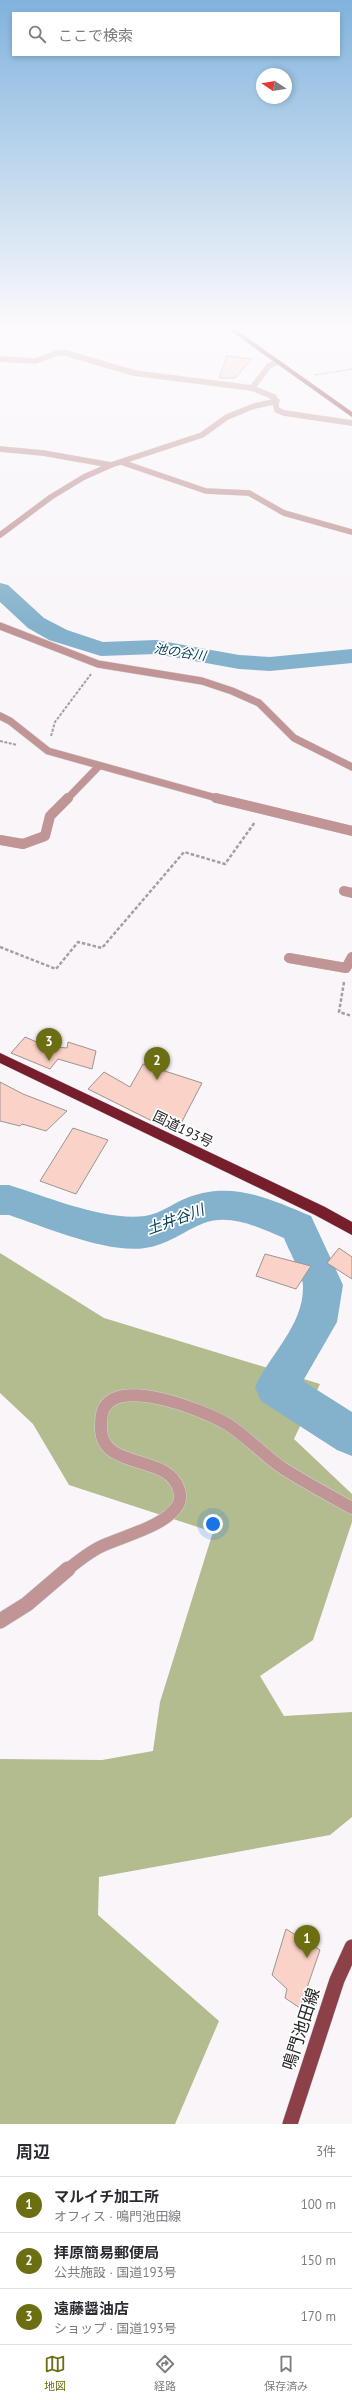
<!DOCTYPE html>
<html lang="ja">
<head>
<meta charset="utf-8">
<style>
	body { margin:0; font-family:"PT Sans","Noto Sans JP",sans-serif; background:#f7f7f7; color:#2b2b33 }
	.compass { position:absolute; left:256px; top:68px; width:36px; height:36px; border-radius:50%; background:#fff; box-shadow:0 2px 6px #0003; rotate:282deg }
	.you { position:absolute; left:213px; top:1524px; width:14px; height:14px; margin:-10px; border:3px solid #fff; border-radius:50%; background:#1a73e8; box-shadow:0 0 0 6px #1a73e833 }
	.badge { display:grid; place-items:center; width:26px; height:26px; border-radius:50%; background:#6b6e11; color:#fff; font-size:13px; font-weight:700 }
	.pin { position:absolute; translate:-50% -33px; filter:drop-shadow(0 1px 2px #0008) }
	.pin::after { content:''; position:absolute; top:21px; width:14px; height:12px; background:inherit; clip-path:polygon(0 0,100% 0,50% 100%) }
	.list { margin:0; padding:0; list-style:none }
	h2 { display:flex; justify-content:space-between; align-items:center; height:52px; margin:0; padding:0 16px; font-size:17px }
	h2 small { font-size:13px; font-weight:400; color:#7c7c81 }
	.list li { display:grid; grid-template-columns:26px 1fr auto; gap:12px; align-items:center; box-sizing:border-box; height:56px; padding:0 16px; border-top:1px solid #e1e1e2 }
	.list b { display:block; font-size:15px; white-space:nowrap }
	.list p { margin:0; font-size:13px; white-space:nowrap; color:#7c7c81 }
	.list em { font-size:13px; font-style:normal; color:#7c7c81 }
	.icon { flex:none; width:22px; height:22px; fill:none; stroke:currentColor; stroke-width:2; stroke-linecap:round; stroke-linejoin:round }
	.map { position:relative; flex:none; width:352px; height:2124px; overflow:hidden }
	.search { position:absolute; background:#fff; box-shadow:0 2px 6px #0003; left:12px; right:12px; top:12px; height:44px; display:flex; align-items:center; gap:10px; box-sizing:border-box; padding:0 14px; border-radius:0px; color:#7c7c81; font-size:15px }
	.sheet { height:220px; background:#fff }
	nav { display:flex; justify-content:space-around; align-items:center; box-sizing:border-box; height:56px; border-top:1px solid #e1e1e2; background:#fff; font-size:11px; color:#7c7c81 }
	nav a { display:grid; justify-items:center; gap:2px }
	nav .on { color:#6b6e11 }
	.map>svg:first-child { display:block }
	.forest { fill:#b2bc8f }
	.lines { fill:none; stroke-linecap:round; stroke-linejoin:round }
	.river { fill:#84b1cc; fill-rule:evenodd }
	.building { fill:#fbd2c7; stroke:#9b9593 }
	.minor-far4-casing { stroke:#d3d0d3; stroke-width:6 }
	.minor-far3-casing { stroke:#d3d0d3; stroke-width:8 }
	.minor-far2-casing { stroke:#d3d0d3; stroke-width:10 }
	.minor-far1-casing { stroke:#d3d0d3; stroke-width:13 }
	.minor-casing { stroke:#d3d0d3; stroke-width:16 }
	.major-casing { stroke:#d3d0d3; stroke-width:16 }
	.highway-casing { stroke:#d3d0d3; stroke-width:1 }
	.path-far2 { stroke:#a3a0a3; stroke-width:1.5; stroke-dasharray:2.5 1; stroke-linecap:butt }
	.path-far1 { stroke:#a3a0a3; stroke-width:2; stroke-dasharray:3 1.5; stroke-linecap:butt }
	.path { stroke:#a3a0a3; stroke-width:2.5; stroke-dasharray:3.5 2; stroke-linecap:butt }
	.minor-far4 { stroke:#c19495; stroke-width:5.5 }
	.minor-far3 { stroke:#c19495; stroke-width:7 }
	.minor-far2 { stroke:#c19495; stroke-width:10 }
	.minor-far1 { stroke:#c19495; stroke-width:12 }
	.minor { stroke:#c19495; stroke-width:15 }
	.major { stroke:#8c4047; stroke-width:15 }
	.highway { fill:#771e2c; fill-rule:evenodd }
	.labels { text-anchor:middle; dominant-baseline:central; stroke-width:3.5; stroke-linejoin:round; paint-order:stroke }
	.far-water-label { font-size:13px; font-style:italic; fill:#03405b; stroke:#fff }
	.street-label { font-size:14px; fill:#282728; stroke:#fff }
	.water-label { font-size:15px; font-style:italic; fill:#03405b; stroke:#fff }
	.near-street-label { font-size:17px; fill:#282728; stroke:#fff }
</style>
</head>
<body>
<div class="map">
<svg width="352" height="2124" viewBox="0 0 352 2124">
	<rect width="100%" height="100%" fill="#f9f5f9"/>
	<!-- forest -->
	<polygon class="forest" points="0,1253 104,1318 320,1384 294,1439 352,1494 352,1522 313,1640 260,1676 284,1716 352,1712 352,1817 330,1835 99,1877 98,1915 219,2021 175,2124 0,2124 0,1759 102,1760 153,1751 160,1702 213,1532 69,1485 33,1424 0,1393"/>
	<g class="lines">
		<!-- river -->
		<g class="river">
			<polygon points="0,583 8,585 44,618 67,630 103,642 156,640 239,655 270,657 352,649 352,663 270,671 239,669 156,654 101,656 49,640 28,628 0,602"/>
			<path d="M 0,1185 L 9,1185 C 48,1197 104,1221 145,1216 C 160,1214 175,1202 189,1197 C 234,1181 269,1199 311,1216 L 343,1285 L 337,1322 L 303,1381 L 352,1412 L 352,1456 L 337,1450 L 261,1401 L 255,1387 C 270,1354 304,1325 303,1286 C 303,1275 288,1249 284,1238 C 260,1228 231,1213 204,1223 C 184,1231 167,1245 145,1248 C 108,1254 45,1227 9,1215 L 0,1215 Z"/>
		</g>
	</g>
	<!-- building -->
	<g class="building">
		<polygon points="227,356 252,359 235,378 219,378"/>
		<polygon points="25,1037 46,1046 67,1048 68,1042 96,1051 92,1069 58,1059 50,1069 11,1053"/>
		<polygon points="143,1064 202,1083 176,1133 88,1089 104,1072 130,1087"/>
		<polygon points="0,1082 23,1094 67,1111 46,1131 22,1124 20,1126 0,1121"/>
		<polygon points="73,1128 108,1140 76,1194 40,1181"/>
		<polygon points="339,1248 352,1257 352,1279 327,1263"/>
		<polygon points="265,1254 311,1266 296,1289 256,1276"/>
		<polygon points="286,1929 320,1950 300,2008 285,1998 287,1989 272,1975"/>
	</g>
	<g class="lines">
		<defs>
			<g id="minor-far4">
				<polyline points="0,359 36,361 57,353 66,353 134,373 252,388 274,397 277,410 284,413 352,423"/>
				<polyline points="252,388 269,366 277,362"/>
				<polyline points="0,449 43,453 111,465"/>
				<polyline points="121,462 206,491 249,493 284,513 352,532"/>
				<polyline points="0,535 51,497 84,477 111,465 202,435 227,417 254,406 277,401"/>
			</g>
			<g id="minor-far3">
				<polyline points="0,626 98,664 202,681 232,691 259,703 294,738 352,767"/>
				<polyline points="0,716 10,721 48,751 220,799"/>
				<polyline points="67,799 99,766"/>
			</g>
			<g id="minor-far2">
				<polyline points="216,798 352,831"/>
				<polyline points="0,840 23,844 45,836 50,816 68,798"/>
				<polyline points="344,891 352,893"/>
				<polyline points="289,958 346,968 352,957"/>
			</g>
			<path id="minor-far1" d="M 67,1570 C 78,1561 89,1552 102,1546 C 123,1536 166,1526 178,1505 C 181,1500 181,1496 179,1490 C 169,1452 99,1472 101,1426 C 101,1420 101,1414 104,1408 C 121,1377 205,1411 227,1424 C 248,1437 264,1456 284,1469 C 306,1483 329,1495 352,1508"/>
			<polyline id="minor" points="0,1621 27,1604 68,1569"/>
			<polyline id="major" points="290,2124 337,1980 352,1947"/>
			<g id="highway">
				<polygon points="228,329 235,329 352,412 352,417"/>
				<polygon points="0,1053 325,1207 352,1222 352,1235 315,1215 0,1063"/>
			</g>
		</defs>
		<!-- minor-far4 casing -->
		<use href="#minor-far4" class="minor-far4-casing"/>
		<!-- minor-far3 casing -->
		<use href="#minor-far3" class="minor-far3-casing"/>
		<!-- minor-far2 casing -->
		<use href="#minor-far2" class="minor-far2-casing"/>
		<!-- minor-far1 casing -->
		<use href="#minor-far1" class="minor-far1-casing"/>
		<!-- minor casing -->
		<use href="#minor" class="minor-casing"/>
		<!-- major casing -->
		<use href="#major" class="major-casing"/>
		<!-- highway casing -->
		<use href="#highway" class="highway-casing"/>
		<!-- path-far2 -->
		<polyline class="path-far2" points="315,375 352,369"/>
		<!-- path-far1 -->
		<g class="path-far1">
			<polyline points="51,736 55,722 91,674"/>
			<polyline points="0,741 17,745"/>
		</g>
		<!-- path -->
		<g class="path">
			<polyline points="0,947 56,969 78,942 102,948 184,852 225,864 255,822"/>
			<polyline points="344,982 339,1012 352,1016"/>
		</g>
		<!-- minor-far4 -->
		<use href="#minor-far4" class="minor-far4"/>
		<!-- minor-far3 -->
		<use href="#minor-far3" class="minor-far3"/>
		<!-- minor-far2 -->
		<use href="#minor-far2" class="minor-far2"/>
		<!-- minor-far1 -->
		<use href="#minor-far1" class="minor-far1"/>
		<!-- minor -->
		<use href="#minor" class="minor"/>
		<!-- major -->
		<use href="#major" class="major"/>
		<!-- highway -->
		<use href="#highway" class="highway"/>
	</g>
	<!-- sky -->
	<linearGradient id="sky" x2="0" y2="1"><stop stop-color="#80b3dd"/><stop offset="0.52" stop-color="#fcfafc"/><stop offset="1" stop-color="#fcfafc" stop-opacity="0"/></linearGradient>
	<rect width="352" height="627" fill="url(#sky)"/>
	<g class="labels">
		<!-- far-water labels -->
		<g class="far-water-label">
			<text transform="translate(180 652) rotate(9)">池の谷川</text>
		</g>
		<!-- street labels -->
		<g class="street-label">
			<text transform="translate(183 1129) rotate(26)">国道193号</text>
		</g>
		<!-- water labels -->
		<g class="water-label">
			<text transform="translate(175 1219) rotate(-20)">土井谷川</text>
		</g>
		<!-- near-street labels -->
		<g class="near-street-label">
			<text transform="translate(301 2029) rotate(-72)">鳴門池田線</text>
		</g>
	</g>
</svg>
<svg class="compass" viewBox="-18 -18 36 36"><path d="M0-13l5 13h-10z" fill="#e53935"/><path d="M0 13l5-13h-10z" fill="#7c7c81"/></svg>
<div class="you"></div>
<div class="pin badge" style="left:307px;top:1958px">1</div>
<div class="pin badge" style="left:157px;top:1080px">2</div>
<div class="pin badge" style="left:49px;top:1061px">3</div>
<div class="search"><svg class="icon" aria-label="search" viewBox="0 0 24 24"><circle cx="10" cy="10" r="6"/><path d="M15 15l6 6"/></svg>ここで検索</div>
</div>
<section class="sheet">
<h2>周辺<small>3件</small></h2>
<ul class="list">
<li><span class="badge">1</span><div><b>マルイチ加工所</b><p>オフィス · 鳴門池田線</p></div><em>100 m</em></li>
<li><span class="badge">2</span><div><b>拝原簡易郵便局</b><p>公共施設 · 国道193号</p></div><em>150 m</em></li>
<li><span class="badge">3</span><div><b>遠藤醤油店</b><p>ショップ · 国道193号</p></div><em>170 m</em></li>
</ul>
</section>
<nav>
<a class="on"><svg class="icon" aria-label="map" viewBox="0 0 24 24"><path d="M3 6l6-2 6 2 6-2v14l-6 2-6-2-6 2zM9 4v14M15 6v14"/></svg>地図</a>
<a><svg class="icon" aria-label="directions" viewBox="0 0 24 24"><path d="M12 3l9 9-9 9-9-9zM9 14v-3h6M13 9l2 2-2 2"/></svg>経路</a>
<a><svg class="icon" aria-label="saved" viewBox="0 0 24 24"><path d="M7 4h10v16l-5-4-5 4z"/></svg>保存済み</a>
</nav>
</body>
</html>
